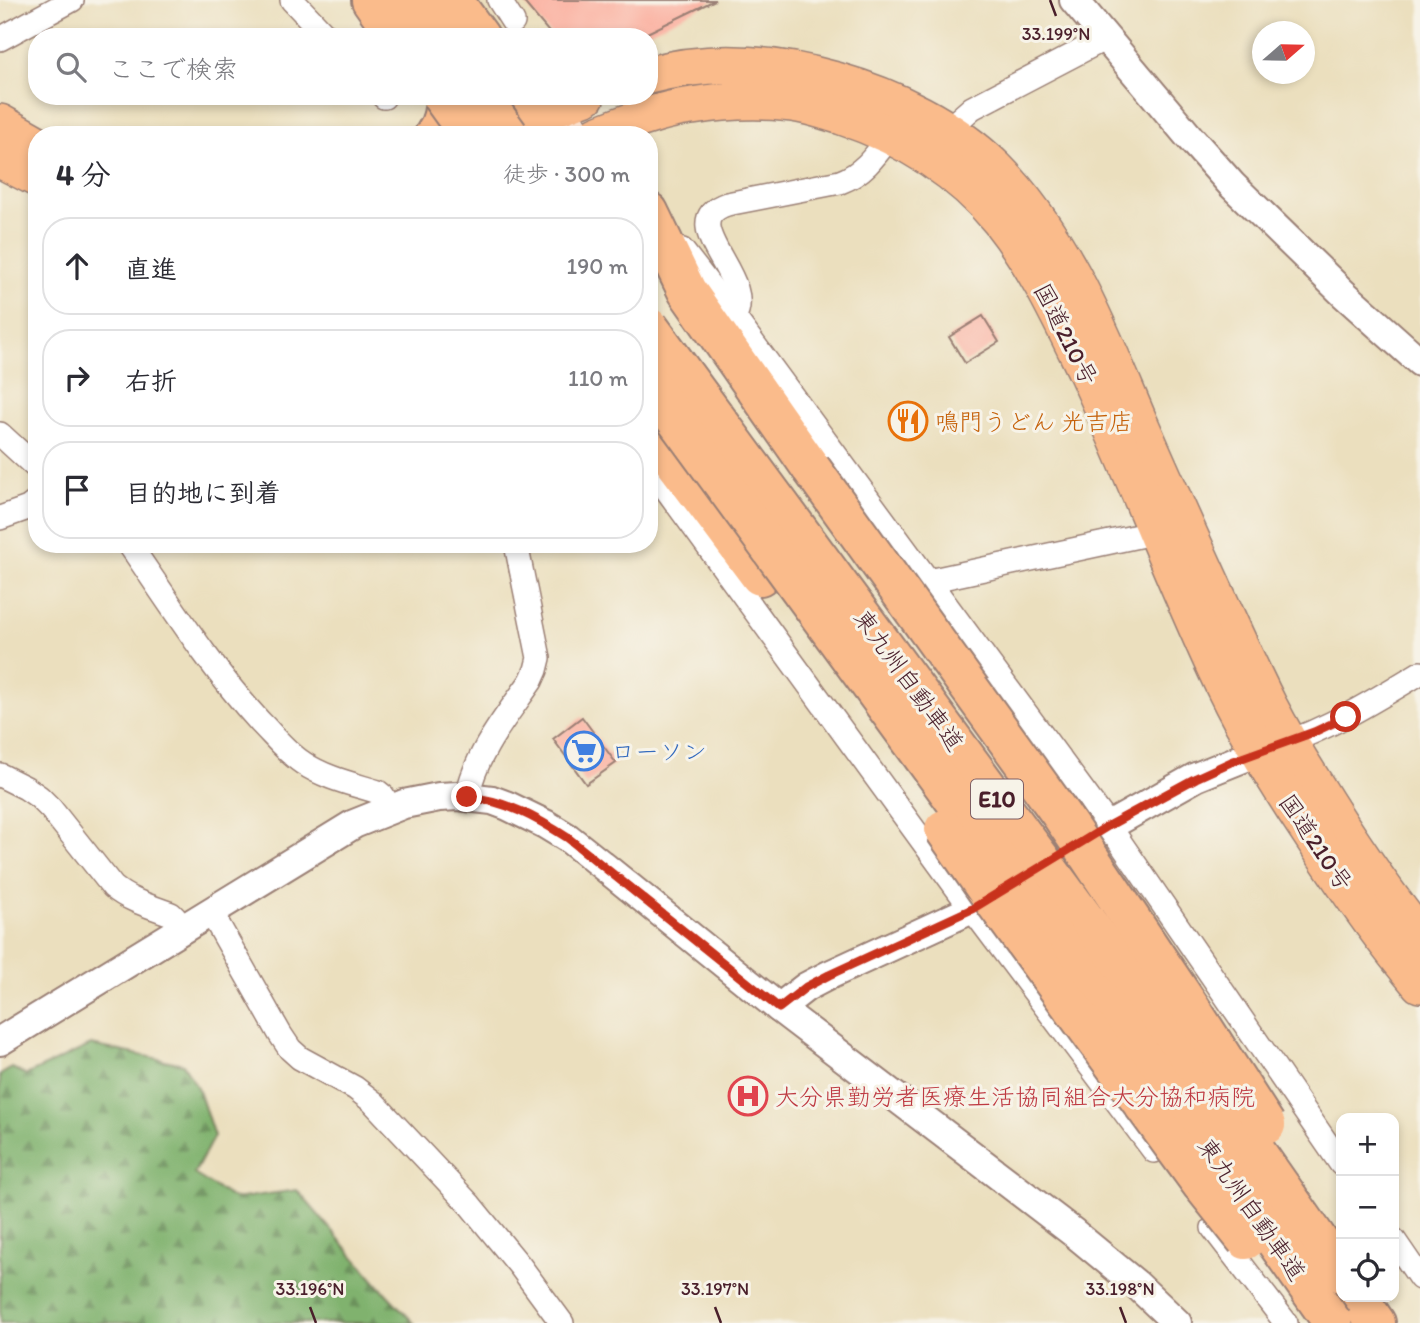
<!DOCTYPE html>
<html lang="ja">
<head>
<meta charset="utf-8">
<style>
	body { margin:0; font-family:Itim,"Klee One",sans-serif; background:#f7f7f7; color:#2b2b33 }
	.controls { position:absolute; right:21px; bottom:21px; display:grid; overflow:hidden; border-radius:14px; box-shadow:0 4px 10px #0003 }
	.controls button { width:63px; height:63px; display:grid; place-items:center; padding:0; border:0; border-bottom:2px solid #e1e1e2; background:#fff; color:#2b2b33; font:35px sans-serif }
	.compass { position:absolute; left:1252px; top:21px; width:63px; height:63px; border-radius:50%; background:#fff; box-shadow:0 4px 10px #0003; rotate:70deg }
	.stop { position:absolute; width:21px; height:21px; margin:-16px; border:5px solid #c8321e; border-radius:50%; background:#fff }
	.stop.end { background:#c8321e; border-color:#fff; box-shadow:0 2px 7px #0008 }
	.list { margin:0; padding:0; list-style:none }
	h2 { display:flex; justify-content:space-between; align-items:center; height:91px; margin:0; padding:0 28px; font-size:30px }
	h2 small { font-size:23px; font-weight:400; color:#7c7c81 }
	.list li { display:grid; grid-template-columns:46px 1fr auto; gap:21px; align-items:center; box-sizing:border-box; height:98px; margin:0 14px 14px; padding:0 14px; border:2px solid #e1e1e2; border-radius:28px }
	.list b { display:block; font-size:26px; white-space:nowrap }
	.list em { font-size:23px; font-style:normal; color:#7c7c81 }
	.icon { flex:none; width:38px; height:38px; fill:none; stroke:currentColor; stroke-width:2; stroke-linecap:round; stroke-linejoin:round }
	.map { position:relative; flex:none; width:1420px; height:1323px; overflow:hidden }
	.search { position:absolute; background:#fff; box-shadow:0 4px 10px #0003; left:28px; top:28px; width:630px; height:77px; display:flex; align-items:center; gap:18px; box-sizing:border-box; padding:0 24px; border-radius:28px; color:#7c7c81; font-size:26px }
	.panel { position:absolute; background:#fff; box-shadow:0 4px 10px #0003; left:28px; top:126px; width:630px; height:427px; border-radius:28px }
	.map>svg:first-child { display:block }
	.forest { fill:url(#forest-firs); stroke:#65684c; stroke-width:2 }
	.building { fill:#fbad9d }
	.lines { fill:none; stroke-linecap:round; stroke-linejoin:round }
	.minor-casing { stroke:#9a7f74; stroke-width:26 }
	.tertiary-casing { stroke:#9a7f74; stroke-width:32 }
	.secondary-casing { stroke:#9a7f74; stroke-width:35 }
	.trunk-casing { stroke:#9a7f74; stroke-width:40 }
	.motorway-casing { stroke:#9a7f74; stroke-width:42 }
	.minor { stroke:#fff; stroke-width:23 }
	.tertiary { stroke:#fff; stroke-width:28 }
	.secondary { stroke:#fde4d1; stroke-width:32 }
	.trunk { stroke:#fabb8b; stroke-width:37 }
	.motorway { stroke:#fabb8b; stroke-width:38 }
	.motorway-bridge-casing { stroke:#9a7f74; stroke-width:42; stroke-linecap:butt }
	.motorway-bridge { stroke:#fabb8b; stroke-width:38 }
	.route { stroke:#c8321e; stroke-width:9 }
	.ticks { fill:none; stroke:#4a1f2b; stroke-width:2.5 }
	.labels { text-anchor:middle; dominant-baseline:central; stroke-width:6; stroke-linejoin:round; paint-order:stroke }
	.shield { fill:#f7f3e8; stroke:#7e5f64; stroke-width:2 }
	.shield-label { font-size:23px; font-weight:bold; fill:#4a1f2b }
	.street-label { font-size:24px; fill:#4a1f2b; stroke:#f7f3e8 }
	.food-label { font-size:24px; fill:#c56008; stroke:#f7f3e8; text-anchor:start }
	.shop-label { font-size:24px; fill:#366cbe; stroke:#f7f3e8; text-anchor:start }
	.health-label { font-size:24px; fill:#be3a42; stroke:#f7f3e8; text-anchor:start }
	.ticks-label { font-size:18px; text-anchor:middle; fill:#4a1f2b; stroke:#f7f3e8; stroke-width:6; stroke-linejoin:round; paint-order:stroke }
</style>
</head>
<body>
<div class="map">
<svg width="1420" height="1323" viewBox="0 0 1420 1323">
	<defs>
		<pattern id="forest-firs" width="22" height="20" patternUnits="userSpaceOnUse" patternTransform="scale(1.75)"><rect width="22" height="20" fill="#80b26e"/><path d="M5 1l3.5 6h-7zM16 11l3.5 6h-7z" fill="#6b905b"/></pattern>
	</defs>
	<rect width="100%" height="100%" fill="#f7f3e8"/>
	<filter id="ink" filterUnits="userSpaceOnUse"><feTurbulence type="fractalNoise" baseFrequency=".0143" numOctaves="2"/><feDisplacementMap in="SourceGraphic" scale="14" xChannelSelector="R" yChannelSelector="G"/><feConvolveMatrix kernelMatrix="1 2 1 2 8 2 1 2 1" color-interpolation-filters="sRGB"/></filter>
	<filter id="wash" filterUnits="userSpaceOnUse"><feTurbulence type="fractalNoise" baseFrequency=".00686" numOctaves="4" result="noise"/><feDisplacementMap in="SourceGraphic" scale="28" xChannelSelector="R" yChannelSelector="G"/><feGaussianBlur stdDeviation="1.57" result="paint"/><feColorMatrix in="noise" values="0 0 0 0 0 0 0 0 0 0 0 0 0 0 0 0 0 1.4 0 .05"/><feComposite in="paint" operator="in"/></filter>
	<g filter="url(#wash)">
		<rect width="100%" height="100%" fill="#ebdfbe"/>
		<!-- forest -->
		<polygon class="forest" points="91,1045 183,1064 199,1091 214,1136 194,1174 234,1199 297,1190 380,1287 414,1323 0,1323 0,1075 12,1068 26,1075"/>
		<g id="blocks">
			<!-- building -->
			<g class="building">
				<polygon points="522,0 715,0 639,37 553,37"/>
				<polygon points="983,316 999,342 965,363 949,337"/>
				<polygon points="582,717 616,763 586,784 553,739"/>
			</g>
		</g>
	</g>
	<g filter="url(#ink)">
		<use href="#blocks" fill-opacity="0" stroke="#9a7f74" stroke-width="2"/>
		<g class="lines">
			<defs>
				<g id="minor">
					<polyline points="292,0 327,37"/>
					<polyline points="499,0 513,22"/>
					<polyline points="0,39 72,0"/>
					<polyline points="383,96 384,97"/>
					<polyline points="947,130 972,108 1106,38"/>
					<polyline points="682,250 734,317 1109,826 1341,1164"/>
					<path d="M 734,317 C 758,279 671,223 727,204 L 840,182 C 864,173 876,155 891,135"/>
					<polyline points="0,434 37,468"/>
					<polyline points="649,457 653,471 972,909 1154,1151"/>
					<polyline points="0,518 28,508 37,501"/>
					<path d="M 129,544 C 171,605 210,667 260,722 C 274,736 286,752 303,763 C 325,778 353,784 378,792 L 383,796 L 390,809"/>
					<polyline points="928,581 1157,532"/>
					<path d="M 1277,746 C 1328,729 1374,701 1420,673"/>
					<path d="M 0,775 L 26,788 L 39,797 L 51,809 L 113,887 C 130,901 150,906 171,914 L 175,918 L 181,930"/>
					<path d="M 467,797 C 476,752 506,717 531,681 L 536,670 L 539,658 L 516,544"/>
					<polyline points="211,912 280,1034 290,1049 300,1058 355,1088 373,1102 470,1205 520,1266 562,1323"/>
					<polyline points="1213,1228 1286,1323"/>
					<polyline points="1394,1240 1420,1278"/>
				</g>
				<g id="tertiary">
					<polyline points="1074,0 1191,139 1232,185 1344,294 1420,362"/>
					<polyline points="779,1008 806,987 829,975 972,909 1109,826 1196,777 1258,752"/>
					<polyline points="0,1041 354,824 404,804 439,797 458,796 492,800 508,806 545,824 568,838 607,869 779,1008 1074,1233 1136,1284 1177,1323"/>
				</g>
				<polyline id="secondary" points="550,109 579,135"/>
				<g id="trunk">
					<path d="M 649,75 C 712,58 774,63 836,81 C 893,97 952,126 995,168 C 1063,236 1100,331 1137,418 C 1166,484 1195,549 1225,614 C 1239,645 1253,675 1268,705 C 1282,732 1297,757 1313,782 C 1346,836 1381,888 1420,937"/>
					<polyline points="0,123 37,144"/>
					<polyline points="499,129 586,96"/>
					<path d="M 597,135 C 627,123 659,110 692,106 C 723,101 759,99 791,103 C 808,105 826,111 842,116 C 905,137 958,169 1000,220 C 1036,265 1061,319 1086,370 C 1135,474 1174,582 1224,686 C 1249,738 1279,786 1311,834 C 1345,886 1380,937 1420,984"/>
					<polyline points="0,159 37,178"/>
				</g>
				<g id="motorway">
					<polyline points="371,0 397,37"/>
					<polyline points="412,0 438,37"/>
					<polyline points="453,0 480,37"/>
					<polyline points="517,96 526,118 526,135"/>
					<path d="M 434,135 C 443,123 445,110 445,96"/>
					<polyline points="649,212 687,291 811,468"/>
					<polyline points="649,428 760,576"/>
					<polyline points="1358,1297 1376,1323"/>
				</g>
			</defs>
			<!-- minor casing -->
			<use href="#minor" class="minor-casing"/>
			<!-- tertiary casing -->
			<use href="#tertiary" class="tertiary-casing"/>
			<!-- secondary casing -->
			<use href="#secondary" class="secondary-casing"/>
			<!-- trunk casing -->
			<use href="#trunk" class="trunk-casing"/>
			<!-- motorway casing -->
			<use href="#motorway" class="motorway-casing"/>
			<!-- minor -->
			<use href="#minor" class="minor"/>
			<!-- tertiary -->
			<use href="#tertiary" class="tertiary"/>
			<!-- secondary -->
			<use href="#secondary" class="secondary"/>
			<!-- trunk -->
			<use href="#trunk" class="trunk"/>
			<!-- motorway -->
			<use href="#motorway" class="motorway"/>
			<defs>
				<g id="motorway-bridge">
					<polyline points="441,96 469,135"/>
					<polyline points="481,96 509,135"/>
					<polyline points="649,327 1255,1150 1341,1273"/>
					<polyline points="649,383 1226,1171 1333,1323"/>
					<polyline points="811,468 1061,815 1192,1010 1266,1125"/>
					<polyline points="944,829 994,901 1202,1185 1246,1240"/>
				</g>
			</defs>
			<!-- motorway-bridge casing -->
			<use href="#motorway-bridge" class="motorway-bridge-casing"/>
			<!-- motorway-bridge -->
			<use href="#motorway-bridge" class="motorway-bridge"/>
		</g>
	</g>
	<g class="lines" filter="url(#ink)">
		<!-- route -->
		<path class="route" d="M 467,797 C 505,800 537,818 568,838 L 779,1008 L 806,987 L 829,975 L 972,909 L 1108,826 L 1196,778 L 1231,762 L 1314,732 L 1346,717"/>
	</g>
	<!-- ticks -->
	<path class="ticks" d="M 1050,0 L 1056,16M 310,1307 L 316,1323M 715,1307 L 721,1323M 1120,1307 L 1126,1323"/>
	<!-- icons -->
	<defs>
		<symbol id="restaurant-ring" viewBox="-11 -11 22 22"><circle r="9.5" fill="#f7f3e8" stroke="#e8710a" stroke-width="1.5"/><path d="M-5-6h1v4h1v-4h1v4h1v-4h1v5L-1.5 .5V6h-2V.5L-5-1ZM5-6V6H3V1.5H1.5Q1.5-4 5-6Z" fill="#e8710a"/></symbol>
		<symbol id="supermarket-ring" viewBox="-11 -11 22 22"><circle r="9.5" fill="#f7f3e8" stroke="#3f7fe0" stroke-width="1.5"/><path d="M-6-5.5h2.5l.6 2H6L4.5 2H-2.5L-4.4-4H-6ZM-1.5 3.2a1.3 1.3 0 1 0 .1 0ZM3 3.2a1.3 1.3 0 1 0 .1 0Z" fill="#3f7fe0"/></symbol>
		<symbol id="hospital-ring" viewBox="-11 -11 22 22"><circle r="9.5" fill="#f7f3e8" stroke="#e0444e" stroke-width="1.5"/><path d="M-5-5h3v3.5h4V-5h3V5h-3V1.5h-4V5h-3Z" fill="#e0444e"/></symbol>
	</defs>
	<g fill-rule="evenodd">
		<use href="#restaurant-ring" x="886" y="399" width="44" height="44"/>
		<use href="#supermarket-ring" x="562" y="729" width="44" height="44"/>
		<use href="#hospital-ring" x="726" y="1074" width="44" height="44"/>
	</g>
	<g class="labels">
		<!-- shield labels -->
		<rect class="shield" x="971" y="779.5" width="52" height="39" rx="5"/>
		<g class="shield-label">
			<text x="997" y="799">E10</text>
		</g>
		<!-- street labels -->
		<g class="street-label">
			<text transform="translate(1066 334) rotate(63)">国道210号</text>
			<text transform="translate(909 680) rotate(54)">東九州自動車道</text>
			<text transform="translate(1316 842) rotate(56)">国道210号</text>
			<text transform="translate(1252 1209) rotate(55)">東九州自動車道</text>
		</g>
		<!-- food labels -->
		<g class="food-label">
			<text x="935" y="421">鳴門うどん 光吉店</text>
		</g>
		<!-- shop labels -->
		<g class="shop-label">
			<text x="611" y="751">ローソン</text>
		</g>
		<!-- health labels -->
		<g class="health-label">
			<text x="775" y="1096">大分県勤労者医療生活協同組合大分協和病院</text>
		</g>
	</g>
	<g class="ticks-label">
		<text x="1056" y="40">33.199°N</text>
		<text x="310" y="1295">33.196°N</text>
		<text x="715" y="1295">33.197°N</text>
		<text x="1120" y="1295">33.198°N</text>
	</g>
</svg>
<div class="controls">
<button>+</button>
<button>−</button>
<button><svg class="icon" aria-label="locate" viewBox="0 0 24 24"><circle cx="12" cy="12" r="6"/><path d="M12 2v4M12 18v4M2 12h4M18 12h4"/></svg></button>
</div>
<svg class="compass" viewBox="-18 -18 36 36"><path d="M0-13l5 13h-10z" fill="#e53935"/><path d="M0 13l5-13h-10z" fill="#7c7c81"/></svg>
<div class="stop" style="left:1346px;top:717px"></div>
<div class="stop end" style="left:467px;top:797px"></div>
<div class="search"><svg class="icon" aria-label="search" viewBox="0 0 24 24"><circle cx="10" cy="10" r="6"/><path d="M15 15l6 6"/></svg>ここで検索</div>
<section class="panel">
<h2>4 分<small>徒歩 · 300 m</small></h2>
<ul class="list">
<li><svg class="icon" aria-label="ahead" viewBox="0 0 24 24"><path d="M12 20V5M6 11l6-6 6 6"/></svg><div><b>直進</b></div><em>190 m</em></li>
<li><svg class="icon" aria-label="right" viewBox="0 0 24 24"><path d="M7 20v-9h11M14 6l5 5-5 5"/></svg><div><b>右折</b></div><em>110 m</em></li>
<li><svg class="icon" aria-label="arrive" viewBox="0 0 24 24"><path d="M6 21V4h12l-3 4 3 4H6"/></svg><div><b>目的地に到着</b></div></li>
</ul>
</section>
</div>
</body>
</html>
